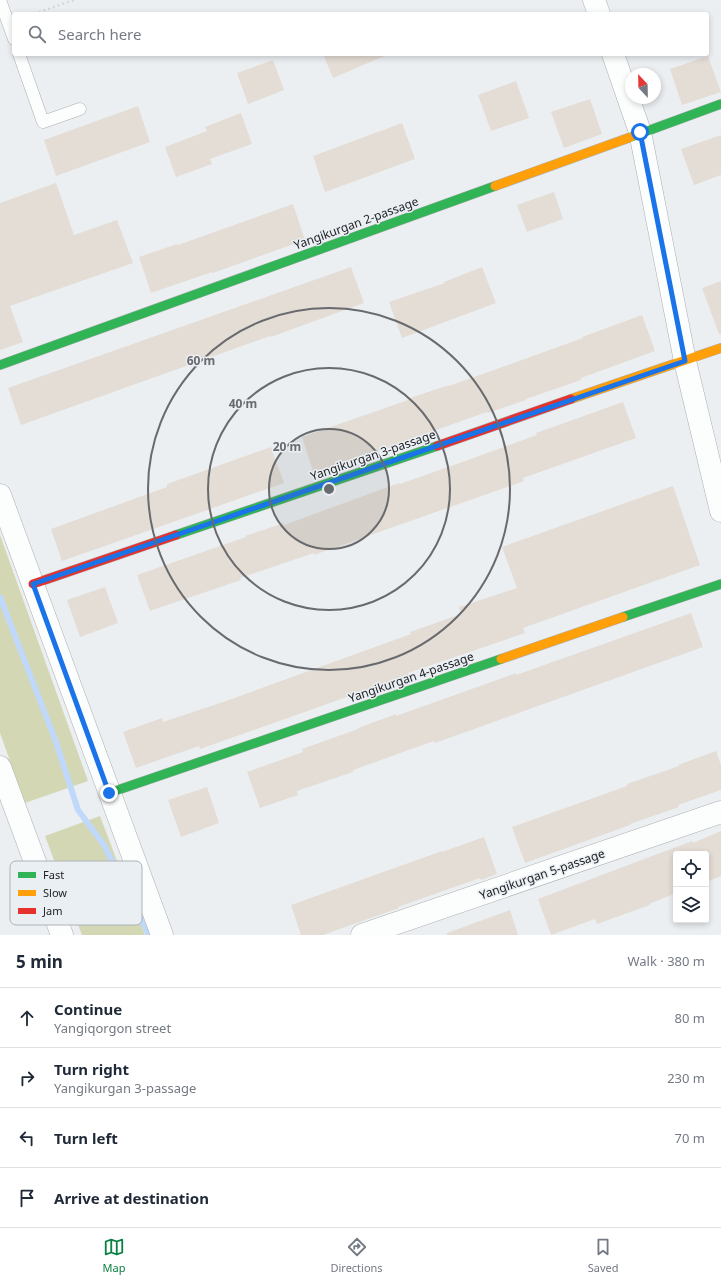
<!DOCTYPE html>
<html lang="en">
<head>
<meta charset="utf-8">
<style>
	body { margin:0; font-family:"Noto Sans",sans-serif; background:#f6f6f7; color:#1f2937 }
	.controls { position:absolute; right:12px; bottom:12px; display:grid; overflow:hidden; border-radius:4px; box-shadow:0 2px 6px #0003 }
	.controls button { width:36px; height:36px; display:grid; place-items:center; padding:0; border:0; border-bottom:1px solid #e0e1e3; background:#fff; color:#1f2937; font:20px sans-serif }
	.compass { position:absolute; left:625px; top:68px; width:36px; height:36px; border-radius:50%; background:#fff; box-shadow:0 2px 6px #0003; rotate:338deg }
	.stop { position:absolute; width:12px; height:12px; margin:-9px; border:3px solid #1a73e8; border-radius:50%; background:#fff }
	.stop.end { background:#1a73e8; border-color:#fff; box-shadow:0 1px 4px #0008 }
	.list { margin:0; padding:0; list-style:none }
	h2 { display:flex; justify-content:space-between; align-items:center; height:52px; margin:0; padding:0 16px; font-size:17px }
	h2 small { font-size:13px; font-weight:400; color:#747a83 }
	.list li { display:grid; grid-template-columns:26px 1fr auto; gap:12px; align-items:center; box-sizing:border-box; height:60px; padding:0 16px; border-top:1px solid #e0e1e3 }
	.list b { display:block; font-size:15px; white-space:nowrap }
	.list p { margin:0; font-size:13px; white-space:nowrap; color:#747a83 }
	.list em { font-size:13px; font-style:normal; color:#747a83 }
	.icon { flex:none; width:22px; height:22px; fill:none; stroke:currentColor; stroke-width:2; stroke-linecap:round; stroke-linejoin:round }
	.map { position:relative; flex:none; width:721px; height:935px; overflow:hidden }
	.search { position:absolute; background:#fff; box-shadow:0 2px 6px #0003; left:12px; right:12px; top:12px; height:44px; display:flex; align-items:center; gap:10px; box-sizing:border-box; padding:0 14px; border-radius:4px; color:#747a83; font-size:15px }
	.sheet { height:292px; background:#fff }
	nav { display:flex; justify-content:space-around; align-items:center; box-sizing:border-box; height:56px; border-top:1px solid #e0e1e3; background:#fff; font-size:11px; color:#747a83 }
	nav a { display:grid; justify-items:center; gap:2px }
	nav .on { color:#0b8043 }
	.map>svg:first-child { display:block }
	.green { fill:#d3d7b4 }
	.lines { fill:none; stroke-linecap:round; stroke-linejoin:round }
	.stream { stroke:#c0d8fa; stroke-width:6 }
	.building { fill:#e4ddd6 }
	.lane-casing { stroke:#adafb1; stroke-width:13 }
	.street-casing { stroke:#adafb1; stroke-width:23 }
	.fast-casing { stroke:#adafb1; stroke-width:10 }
	.slow-casing { stroke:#adafb1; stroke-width:10 }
	.jam-casing { stroke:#adafb1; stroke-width:10 }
	.path { stroke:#d6d7d8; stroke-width:2.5; stroke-dasharray:2 3; stroke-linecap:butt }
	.lane { stroke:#fcfdfd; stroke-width:12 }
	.street { stroke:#fcfdfd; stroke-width:22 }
	.fast { stroke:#30b455; stroke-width:9 }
	.slow { stroke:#ff9f0a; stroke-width:9 }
	.jam { stroke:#e5322d; stroke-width:9 }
	.route { stroke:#1a73e8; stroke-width:5 }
	.ring { fill:none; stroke:#686a6d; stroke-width:2 }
	.labels { text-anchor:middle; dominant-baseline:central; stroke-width:3; stroke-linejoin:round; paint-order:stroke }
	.street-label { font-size:12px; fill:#212325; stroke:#eaeff4 }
	.key { fill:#eaeff4; stroke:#aeb2b6; stroke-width:1 }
	.key-label { font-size:11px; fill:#212325 }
	.centre { fill:#686a6d; stroke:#eaeff4; stroke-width:2 }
	.ring-label { font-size:12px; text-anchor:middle; font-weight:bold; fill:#686a6d; stroke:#eaeff4; stroke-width:3; stroke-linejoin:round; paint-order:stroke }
</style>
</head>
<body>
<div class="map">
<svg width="721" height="935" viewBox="0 0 721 935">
	<rect width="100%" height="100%" fill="#eceff2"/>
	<!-- green -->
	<g class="green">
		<polygon points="0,535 88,781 25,803 0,733"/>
		<polygon points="100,816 145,935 82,935 45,836"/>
	</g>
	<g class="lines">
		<!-- stream -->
		<polyline class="stream" points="0,597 56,742 78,810 104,845 149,935"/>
	</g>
	<!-- building -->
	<g class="building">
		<polygon points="323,54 389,54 333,78"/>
		<polygon points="708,56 721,92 682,105 670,69"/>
		<polygon points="273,60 284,90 248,104 237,73"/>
		<polygon points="516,81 529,118 491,131 478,95"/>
		<polygon points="590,99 602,134 564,148 551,112"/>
		<polygon points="138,106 150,142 56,176 44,140"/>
		<polygon points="241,113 252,144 210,159 212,164 176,177 165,147 207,131 205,127"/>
		<polygon points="402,123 415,159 325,192 313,156"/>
		<polygon points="721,135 721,175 694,185 681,149"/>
		<polygon points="56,183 74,235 117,220 133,263 10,306 23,342 0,350 0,203"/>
		<polygon points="554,192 563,219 527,232 517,205"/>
		<polygon points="293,204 305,240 213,273 212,272 151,293 139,257 177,244 178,245"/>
		<polygon points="351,267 364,303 271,337 270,336 21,425 8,388"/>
		<polygon points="482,267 496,303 402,338 389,302 445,283 444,282"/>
		<polygon points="721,281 721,334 719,334 702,288"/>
		<polygon points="642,315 655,351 581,378 581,380 526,399 526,400 488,413 487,412 405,441 406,442 314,474 302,437 411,399 410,398 449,385 449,386 530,357 583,338 582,337"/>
		<polygon points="623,402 636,438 523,478 524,481 314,555 314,553 240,578 241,580 150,611 137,575 246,537 245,536 284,523 284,525 399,483 400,484 468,460 537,435 536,433"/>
		<polygon points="271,447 284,483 62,561 51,529 167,487 167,484"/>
		<polygon points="673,486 700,565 523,628 525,633 408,673 409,675 347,697 200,749 199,746 136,768 123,732 162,718 163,722 226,701 411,634 410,632 461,614 459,607 517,588 502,547"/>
		<polygon points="105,587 118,623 80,637 67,600"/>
		<polygon points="691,613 703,647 435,743 434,741 353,770 353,772 297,791 298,795 260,808 247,772 303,752 302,749 358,729 358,728 396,714 396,716 516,673 516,675"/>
		<polygon points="716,751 721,765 721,790 678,805 679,807 630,824 630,825 525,863 512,827 627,786 627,784 679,766 678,765"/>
		<polygon points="207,787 219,823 181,837 168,800"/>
		<polygon points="721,831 721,876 706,882 706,854 676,854 676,893 649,904 650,905 597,924 595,919 551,935 538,899 692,841 693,843"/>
		<polygon points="484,837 497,874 481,880 480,878 398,907 399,908 323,935 301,935 291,905 442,851 442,852"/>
		<polygon points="510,910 518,935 447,935 447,933"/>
	</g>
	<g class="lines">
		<defs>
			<g id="lane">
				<polyline points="0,0 14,39"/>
				<polyline points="19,54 43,122 80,109"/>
			</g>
			<g id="street">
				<polyline points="594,0 599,14"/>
				<polyline points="613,54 640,132 685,361 721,511"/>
				<polyline points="0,495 162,935"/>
				<polyline points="0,767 62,935"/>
				<polyline points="362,935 721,812"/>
			</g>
			<g id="fast">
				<polyline points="631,137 721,104"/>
				<polyline points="0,365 495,186"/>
				<polyline points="176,535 437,446"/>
				<polyline points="623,617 721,584"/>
				<polyline points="109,793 501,659"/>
			</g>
			<g id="slow">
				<polyline points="495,186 631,137"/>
				<polyline points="571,399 721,348"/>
				<polyline points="501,659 623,617"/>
			</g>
			<g id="jam">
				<polyline points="437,446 571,399"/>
				<polyline points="33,584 176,535"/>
			</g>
		</defs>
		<!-- lane casing -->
		<use href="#lane" class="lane-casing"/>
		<!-- street casing -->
		<use href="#street" class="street-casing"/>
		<!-- fast casing -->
		<use href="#fast" class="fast-casing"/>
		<!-- slow casing -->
		<use href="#slow" class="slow-casing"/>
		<!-- jam casing -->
		<use href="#jam" class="jam-casing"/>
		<!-- path -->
		<polyline class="path" points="34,14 74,0"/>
		<!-- lane -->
		<use href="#lane" class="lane"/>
		<!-- street -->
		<use href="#street" class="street"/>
		<!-- fast -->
		<use href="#fast" class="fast"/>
		<!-- slow -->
		<use href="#slow" class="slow"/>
		<!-- jam -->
		<use href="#jam" class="jam"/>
	</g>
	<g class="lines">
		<!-- route -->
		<polyline class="route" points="109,793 33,584 685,361 640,132"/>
	</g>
	<!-- distance rings -->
	<circle cx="329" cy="489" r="60" fill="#686a6d" fill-opacity=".12"/>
	<g class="ring">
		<circle cx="329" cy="489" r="60"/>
		<circle cx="329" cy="489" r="121"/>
		<circle cx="329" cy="489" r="181"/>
	</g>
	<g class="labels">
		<!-- street labels -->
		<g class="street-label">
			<text transform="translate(356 223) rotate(-20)">Yangikurgan 2-passage</text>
			<text transform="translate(373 455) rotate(-19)">Yangikurgan 3-passage</text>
			<text transform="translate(411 677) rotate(-19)">Yangikurgan 4-passage</text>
			<text transform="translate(542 874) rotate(-19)">Yangikurgan 5-passage</text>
		</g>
	</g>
	<!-- legend -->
	<rect x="10" y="861" width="132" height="64" rx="6" class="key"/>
	<rect x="18" y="872" width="18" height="6" fill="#30b455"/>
	<rect x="18" y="890" width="18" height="6" fill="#ff9f0a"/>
	<rect x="18" y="908" width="18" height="6" fill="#e5322d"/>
	<g class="key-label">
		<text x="43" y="879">Fast</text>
		<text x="43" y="897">Slow</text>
		<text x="43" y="915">Jam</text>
	</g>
	<circle cx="329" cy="489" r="6" class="centre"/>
	<g class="ring-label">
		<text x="201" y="365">60 m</text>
		<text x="243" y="408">40 m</text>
		<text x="287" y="451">20 m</text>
	</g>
</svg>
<div class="controls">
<button><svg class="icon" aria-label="locate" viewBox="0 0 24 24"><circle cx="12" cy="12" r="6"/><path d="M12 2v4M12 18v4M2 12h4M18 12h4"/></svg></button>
<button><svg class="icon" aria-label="layers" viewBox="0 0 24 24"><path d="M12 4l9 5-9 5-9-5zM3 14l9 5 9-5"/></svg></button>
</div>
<svg class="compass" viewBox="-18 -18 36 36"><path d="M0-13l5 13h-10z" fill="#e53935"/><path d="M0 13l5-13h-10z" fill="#747a83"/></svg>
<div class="stop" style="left:640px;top:132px"></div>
<div class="stop end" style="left:109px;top:793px"></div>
<div class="search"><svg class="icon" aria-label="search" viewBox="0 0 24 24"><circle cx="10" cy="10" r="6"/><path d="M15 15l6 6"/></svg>Search here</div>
</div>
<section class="sheet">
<h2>5 min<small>Walk · 380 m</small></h2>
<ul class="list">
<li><svg class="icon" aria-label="ahead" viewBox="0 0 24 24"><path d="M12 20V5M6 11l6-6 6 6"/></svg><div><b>Continue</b><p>Yangiqorgon street</p></div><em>80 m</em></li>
<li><svg class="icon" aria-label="right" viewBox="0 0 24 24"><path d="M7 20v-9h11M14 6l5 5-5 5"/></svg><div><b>Turn right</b><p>Yangikurgan 3-passage</p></div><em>230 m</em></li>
<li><svg class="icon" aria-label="left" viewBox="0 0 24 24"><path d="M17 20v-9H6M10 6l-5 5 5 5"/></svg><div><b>Turn left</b></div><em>70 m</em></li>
<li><svg class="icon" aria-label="arrive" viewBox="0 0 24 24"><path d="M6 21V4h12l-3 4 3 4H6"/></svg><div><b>Arrive at destination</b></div></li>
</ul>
</section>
<nav>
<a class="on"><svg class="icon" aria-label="map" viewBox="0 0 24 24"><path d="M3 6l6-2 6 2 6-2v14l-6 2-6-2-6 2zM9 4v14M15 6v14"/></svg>Map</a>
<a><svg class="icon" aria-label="directions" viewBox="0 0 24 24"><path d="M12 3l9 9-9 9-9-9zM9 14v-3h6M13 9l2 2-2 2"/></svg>Directions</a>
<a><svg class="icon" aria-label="saved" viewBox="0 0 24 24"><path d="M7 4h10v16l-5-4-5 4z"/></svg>Saved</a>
</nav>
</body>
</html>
